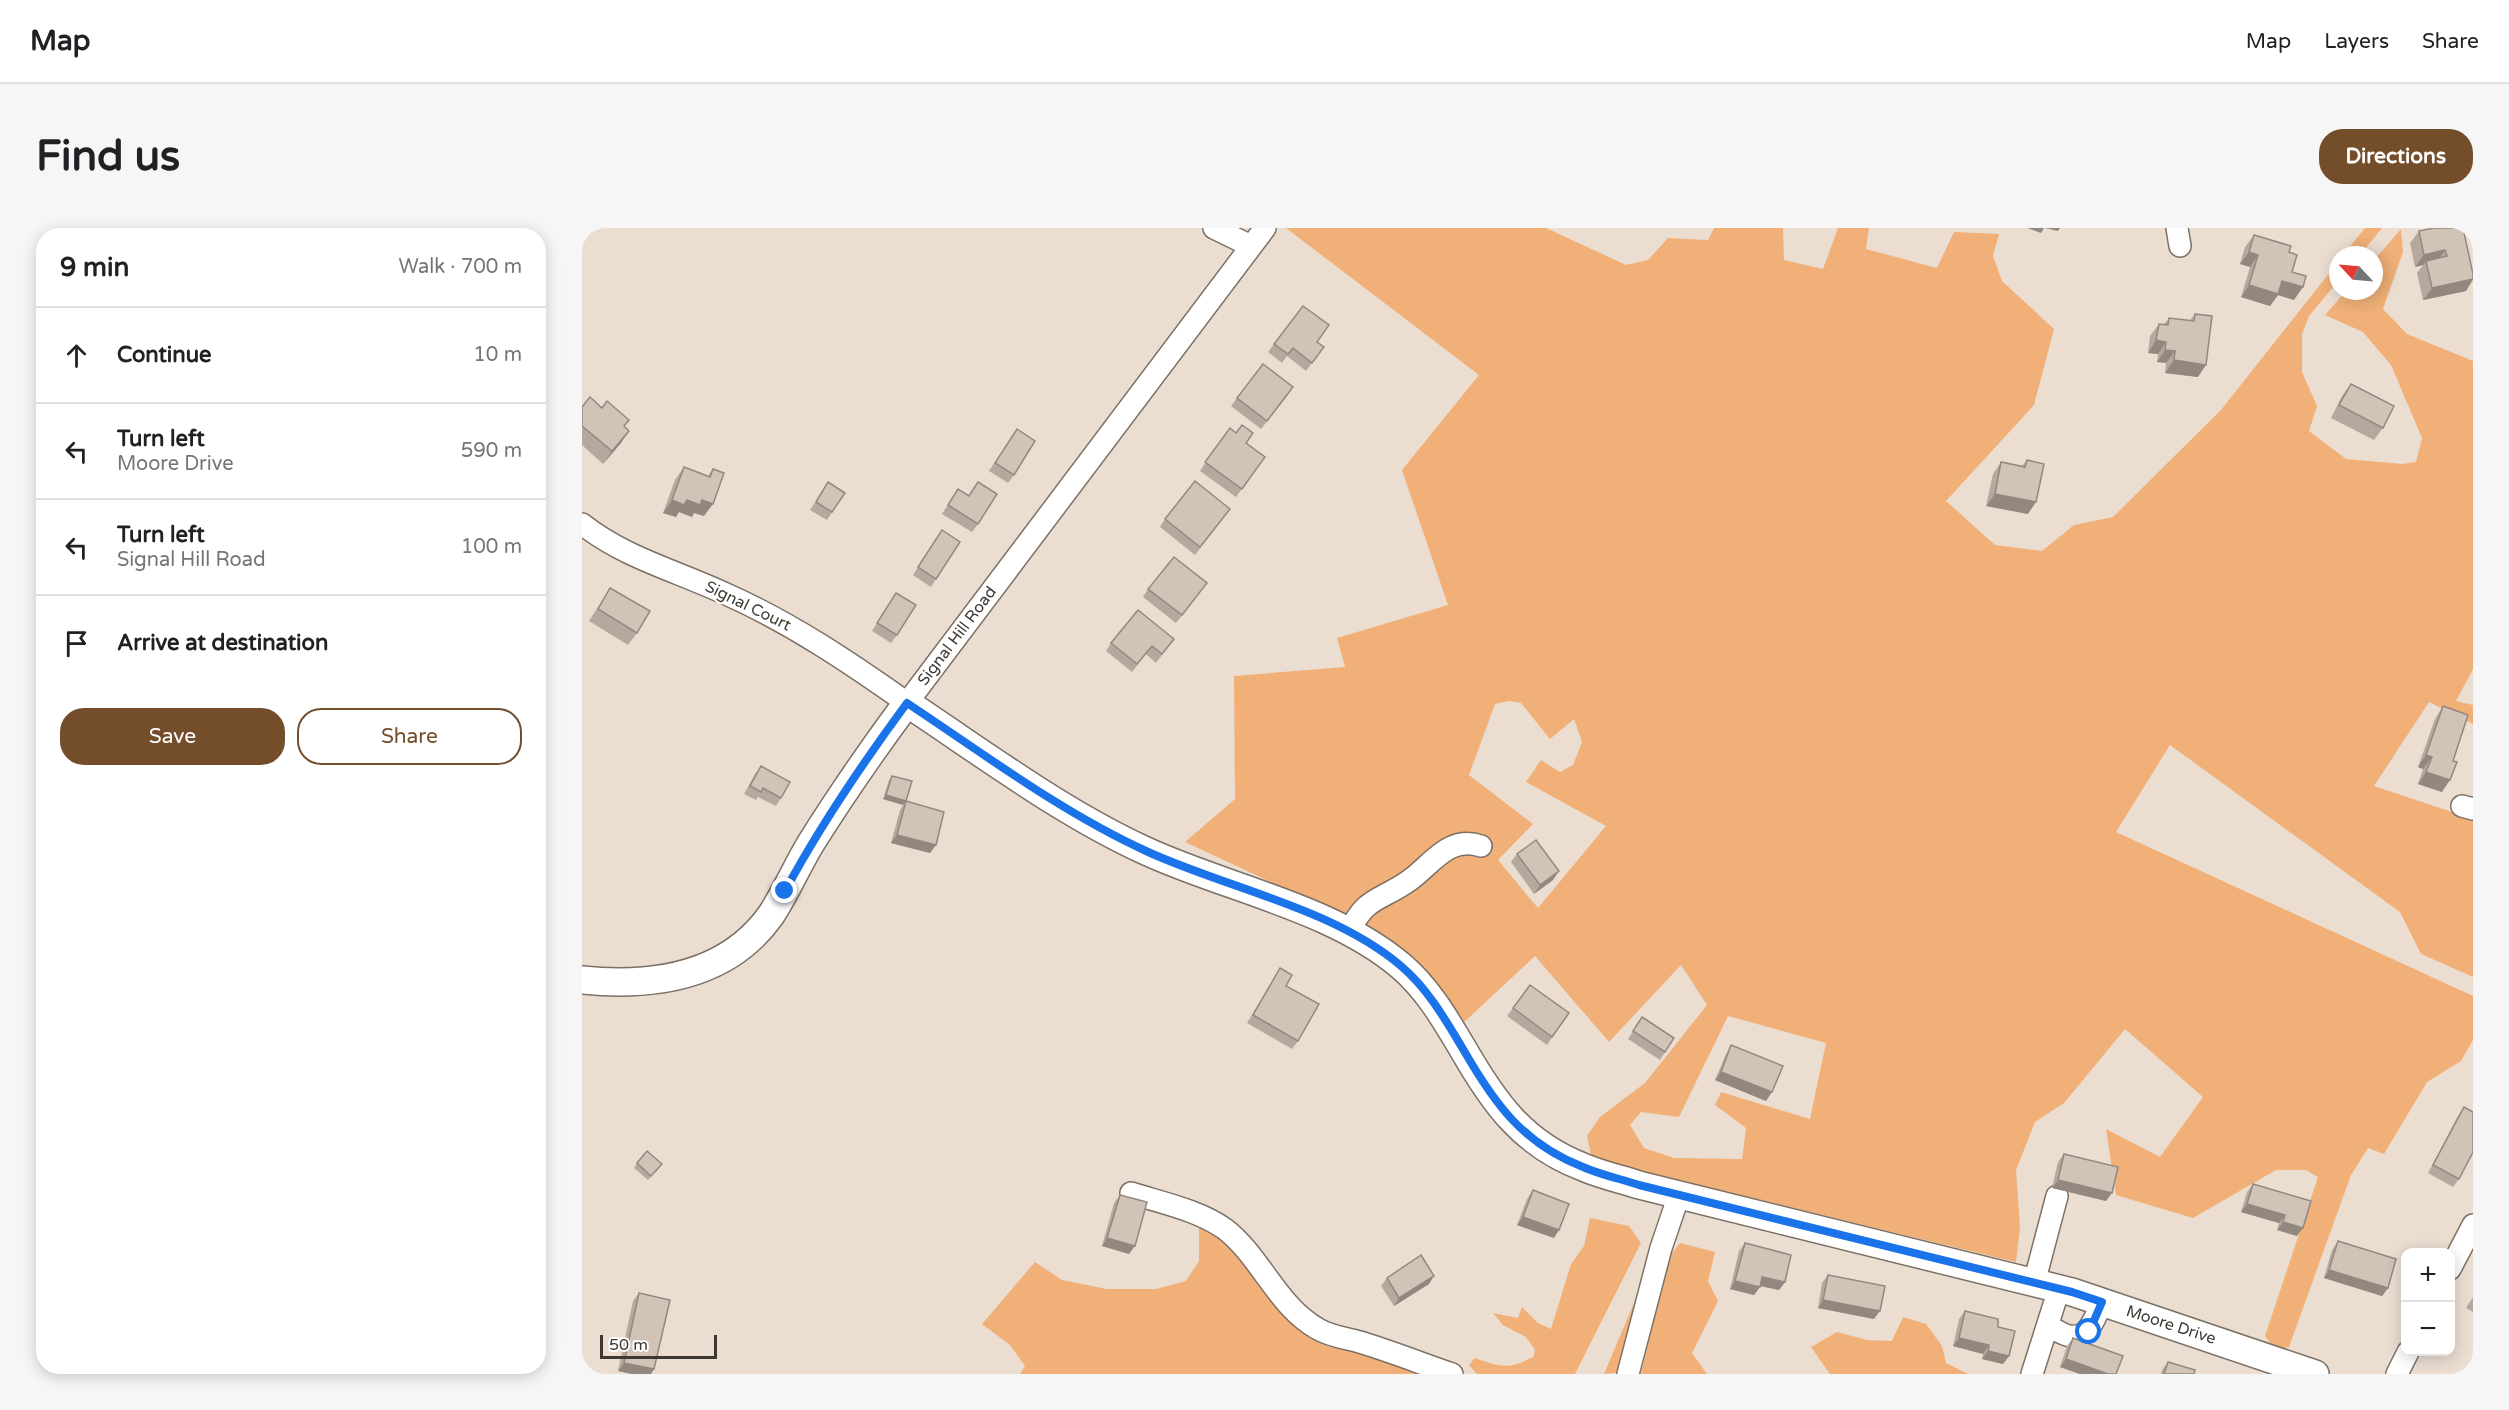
<!DOCTYPE html>
<html lang="en">
<head>
<meta charset="utf-8">
<style>
	body { margin:0; font-family:"Varela Round",sans-serif; background:#f6f6f6; color:#202124 }
	.controls { position:absolute; right:18px; bottom:18px; display:grid; overflow:hidden; border-radius:12px; box-shadow:0 3px 15px #0003 }
	.controls button { width:54px; height:54px; display:grid; place-items:center; padding:0; border:0; border-bottom:2px solid #e0e0e0; background:#fff; color:#202124; font:30px sans-serif }
	.compass { position:absolute; left:1747px; top:18px; width:54px; height:54px; border-radius:50%; background:#fff; box-shadow:0 3px 15px #0003; rotate:296deg }
	.scale { position:absolute; left:18px; bottom:15px; width:117px; box-sizing:border-box; padding-left:6px; border:3px solid #3e3833; border-top:0; font-size:16px; line-height:21px; white-space:nowrap; color:#3e3833; -webkit-text-stroke:4px #fff; paint-order:stroke }
	.stop { position:absolute; width:18px; height:18px; margin:-14px; border:4px solid #1a73e8; border-radius:50%; background:#fff }
	.stop.end { background:#1a73e8; border-color:#fff; box-shadow:0 2px 6px #0008 }
	.list { margin:0; padding:0; list-style:none }
	h2 { display:flex; justify-content:space-between; align-items:center; height:78px; margin:0; padding:0 24px; font-size:26px }
	h2 small { font-size:20px; font-weight:400; color:#757577 }
	.list li { display:grid; grid-template-columns:39px 1fr auto; gap:18px; align-items:center; box-sizing:border-box; height:96px; padding:0 24px; border-top:2px solid #e0e0e0 }
	.list b { display:block; font-size:22px; white-space:nowrap }
	.list p { margin:0; font-size:20px; white-space:nowrap; color:#757577 }
	.list em { font-size:20px; font-style:normal; color:#757577 }
	.actions { display:flex; gap:12px; padding:18px 24px }
	.actions a { flex:1; padding:14px 0; border:2px solid #744e2b; border-radius:24px; text-align:center; font-size:21px; color:#744e2b }
	.actions .main { background:#744e2b; color:#fff }
	.icon { flex:none; width:33px; height:33px; fill:none; stroke:currentColor; stroke-width:2; stroke-linecap:round; stroke-linejoin:round }
	.map { position:relative; flex:none; width:1891px; height:1146px; overflow:hidden; border-radius:24px }
	header { display:flex; align-items:center; gap:36px; box-sizing:border-box; height:84px; padding:0 30px; background:#fff; border-bottom:2px solid #e0e0e0 }
	header strong { font-size:28px }
	nav { display:flex; gap:33px; margin-inline-start:auto; font-size:21px }
	.intro { display:flex; align-items:center; justify-content:space-between; box-sizing:border-box; height:144px; padding:0 36px }
	h1 { margin:0; font-size:42px }
	.button { padding:15px 27px; border-radius:24px; background:#744e2b; color:#fff; font-size:21px; font-weight:700 }
	main { display:flex; gap:36px; padding:0 36px }
	aside { flex:1; background:#fff; border-radius:24px; box-shadow:0 3px 15px #0003 }
	.map>svg:first-child { display:block }
	.green { fill:#f0b077; fill-rule:evenodd }
	.lines { fill:none; stroke-linecap:round; stroke-linejoin:round }
	.minor-casing { stroke:#7d7065; stroke-width:24 }
	.major-casing { stroke:#7d7065; stroke-width:30 }
	.minor { stroke:#fff; stroke-width:21 }
	.major { stroke:#fff; stroke-width:27 }
	.wall { fill:#b5a89d }
	.shaded-wall { fill:#938880 }
	.building { fill:#d2c3b7; stroke:#938880; stroke-width:1.5 }
	.route { stroke:#1a73e8; stroke-width:8 }
	.labels { text-anchor:middle; dominant-baseline:central; stroke-width:4.5; stroke-linejoin:round; paint-order:stroke }
	.street-label { font-size:16px; fill:#3e3833; stroke:#fff }
</style>
</head>
<body>
<header>
<strong>Map</strong>
<nav><a>Map</a><a>Layers</a><a>Share</a></nav>
</header>
<div class="intro"><h1>Find us</h1><a class="button">Directions</a></div>
<main>
<aside>
<h2>9 min<small>Walk · 700 m</small></h2>
<ul class="list">
<li><svg class="icon" aria-label="ahead" viewBox="0 0 24 24"><path d="M12 20V5M6 11l6-6 6 6"/></svg><div><b>Continue</b></div><em>10 m</em></li>
<li><svg class="icon" aria-label="left" viewBox="0 0 24 24"><path d="M17 20v-9H6M10 6l-5 5 5 5"/></svg><div><b>Turn left</b><p>Moore Drive</p></div><em>590 m</em></li>
<li><svg class="icon" aria-label="left" viewBox="0 0 24 24"><path d="M17 20v-9H6M10 6l-5 5 5 5"/></svg><div><b>Turn left</b><p>Signal Hill Road</p></div><em>100 m</em></li>
<li><svg class="icon" aria-label="arrive" viewBox="0 0 24 24"><path d="M6 21V4h12l-3 4 3 4H6"/></svg><div><b>Arrive at destination</b></div></li>
</ul>
<div class="actions"><a class="main">Save</a><a>Share</a></div>
</aside>
<div class="map">
<svg width="1891" height="1146" viewBox="0 0 1891 1146">
	<rect width="100%" height="100%" fill="#ecddd1"/>
	<!-- green -->
	<g class="green">
		<path d="M 704,0 L 964,0 L 1044,37 L 1066,32 L 1086,10 L 1126,12 L 1132,0 L 1201,0 L 1202,32 L 1241,41 L 1256,0 L 1287,0 L 1284,21 L 1355,40 L 1372,4 L 1417,6 L 1411,28 L 1420,53 L 1472,101 L 1452,177 L 1364,273 L 1413,317 L 1460,323 L 1492,297 L 1531,289 L 1639,182 L 1756,34 L 1756,53 L 1727,88 L 1720,106 L 1720,144 L 1735,178 L 1727,203 L 1764,231 L 1821,236 L 1834,234 L 1840,210 L 1809,137 L 1781,104 L 1743,87 L 1764,63 L 1792,63 L 1792,32 L 1819,1 L 1821,24 L 1801,81 L 1825,106 L 1891,133 L 1891,441 L 1874,473 L 1891,477 L 1891,496 L 1847,474 L 1792,558 L 1891,591 L 1891,749 L 1839,726 L 1818,684 L 1588,517 L 1534,604 L 1891,768 L 1891,812 L 1879,833 L 1845,854 L 1802,926 L 1786,920 L 1769,947 L 1707,1119 L 1693,1121 L 1683,1108 L 1736,949 L 1724,942 L 1694,942 L 1611,990 L 1534,967 L 1524,901 L 1578,929 L 1621,869 L 1543,801 L 1482,875 L 1453,894 L 1434,942 L 1438,999 L 1434,1034 L 1010,931 L 1005,908 L 1018,889 L 1063,855 L 1125,777 L 1099,737 L 1027,814 L 953,728 L 879,797 L 745,680 L 603,614 L 653,571 L 652,448 L 763,439 L 755,410 L 866,377 L 820,242 L 897,147 ZM 927,473 L 939,475 L 968,511 L 992,491 L 1000,514 L 991,537 L 978,544 L 959,532 L 944,554 L 1024,598 L 956,680 L 916,632 L 951,596 L 887,547 L 913,476 ZM 1146,788 L 1244,815 L 1228,891 L 1139,864 L 1133,877 L 1164,900 L 1160,931 L 1092,930 L 1062,920 L 1048,897 L 1059,884 L 1097,889 Z"/>
		<polygon points="1783,0 1800,0 1778,27 1761,27"/>
		<path d="M 1008,990 L 1047,998 L 1059,1015 L 993,1146 L 895,1146 L 887,1137 L 893,1130 C 919,1139 926,1142 951,1129 L 953,1122 L 944,1109 L 921,1097 L 911,1085 L 936,1090 L 940,1079 L 956,1095 L 969,1101 L 989,1036 L 1002,1018 Z"/>
		<polygon points="617,998 645,1015 705,1089 727,1110 747,1119 774,1124 841,1146 438,1146 443,1138 428,1117 400,1096 453,1034 480,1052 525,1061 574,1061 604,1053 617,1033"/>
		<polygon points="1098,1015 1133,1024 1126,1053 1136,1073 1110,1125 1125,1146 1059,1146 1087,1029"/>
		<polygon points="1063,1049 1034,1145 1022,1146"/>
		<polygon points="1321,1089 1344,1096 1360,1118 1364,1135 1386,1146 1248,1146 1229,1119 1255,1104 1285,1112 1310,1113"/>
	</g>
	<g class="lines">
		<defs>
			<g id="minor">
				<polyline points="632,0 669,18"/>
				<polyline points="1595,0 1598,18"/>
				<path d="M 0,296 C 43,330 95,343 144,366 C 209,395 267,434 325,475 L 683,0"/>
				<polyline points="1880,578 1891,581"/>
				<path d="M 767,705 C 783,668 799,673 828,652 C 850,636 867,607 899,618"/>
				<path d="M 549,965 C 580,975 616,982 643,1001 C 679,1029 695,1078 736,1101 C 751,1110 768,1110 784,1116 C 813,1125 841,1136 870,1146"/>
				<polyline points="1868,1041 1891,997"/>
				<polyline points="1452,1055 1475,968"/>
				<path d="M 1466,1097 C 1499,1120 1507,1106 1520,1074"/>
				<polyline points="1046,1146 1079,1020 1097,967"/>
				<polyline points="1450,1146 1477,1061"/>
				<polyline points="1815,1146 1826,1124"/>
			</g>
			<path id="major" d="M 0,752 C 70,759 145,749 189,687 C 204,664 215,638 229,615 C 259,567 291,521 325,475 C 402,526 479,584 564,623 C 644,660 751,680 819,738 C 846,761 863,791 881,821 C 912,875 941,916 1001,939 C 1019,947 1039,951 1057,957 L 1490,1064 L 1733,1146"/>
		</defs>
		<!-- minor casing -->
		<use href="#minor" class="minor-casing"/>
		<!-- major casing -->
		<use href="#major" class="major-casing"/>
		<!-- minor -->
		<use href="#minor" class="minor"/>
		<!-- major -->
		<use href="#major" class="major"/>
	</g>
	<!-- wall -->
	<g class="wall">
		<polygon points="1852,0 1891,46 1891,52 1884,63 1841,72 1835,45 1841,37 1833,39 1828,15 1837,3"/>
		<polygon points="1672,7 1707,24 1712,72 1696,67 1688,78 1659,69 1668,39 1658,36 1663,19"/>
		<polygon points="1613,86 1616,149 1583,145 1584,135 1575,134 1576,126 1566,125 1568,108 1577,96 1582,96 1587,90 1608,92"/>
		<polygon points="735,114 742,119 724,143 705,128 700,135 686,124 692,116"/>
		<polygon points="1769,156 1801,200 1792,212 1749,190 1760,168"/>
		<polygon points="706,167 679,201 649,178 655,170"/>
		<polygon points="0,179 20,180 47,192 42,199 39,215 21,236 0,217"/>
		<polygon points="648,200 664,215 683,229 654,269 618,243"/>
		<polygon points="435,201 432,247 426,255 407,243"/>
		<polygon points="1445,232 1446,286 1404,278 1411,246 1419,234 1440,238"/>
		<polygon points="102,239 126,248 131,241 122,288 112,285 110,289 97,284 94,289 81,285 93,252"/>
		<polygon points="246,254 263,265 245,292 228,282"/>
		<polygon points="396,254 396,296 390,304 360,286 376,261 387,268"/>
		<polygon points="648,281 613,327 578,299 583,291"/>
		<polygon points="354,310 354,351 349,359 331,347"/>
		<polygon points="28,360 55,405 46,417 7,393"/>
		<polygon points="566,361 619,363 594,395 561,369"/>
		<polygon points="314,365 315,407 309,415 290,403"/>
		<polygon points="529,415 586,419 574,435 564,426 550,444 524,423"/>
		<polygon points="1861,478 1871,533 1860,564 1836,556 1841,541 1836,539 1853,491"/>
		<polygon points="179,538 199,570 194,578 176,569 174,572 162,566 173,546"/>
		<polygon points="310,548 324,573 321,577 301,571 307,552"/>
		<polygon points="324,573 354,617 348,625 309,615 318,582"/>
		<polygon points="935,626 971,652 952,666 929,634"/>
		<polygon points="698,740 704,758 716,813 710,821 665,795"/>
		<polygon points="948,757 987,785 965,817 925,788"/>
		<polygon points="1060,789 1092,810 1078,832 1046,811"/>
		<polygon points="1149,817 1184,873 1133,852 1144,826"/>
		<polygon points="1882,879 1877,951 1871,959 1846,945 1876,888"/>
		<polygon points="1482,926 1524,973 1470,960 1476,934"/>
		<polygon points="55,935 80,936 66,952 52,940"/>
		<polygon points="1671,956 1729,973 1715,1008 1695,1002 1697,995 1659,984 1665,964"/>
		<polygon points="951,962 972,1010 935,997 945,971"/>
		<polygon points="538,967 547,1026 520,1018 532,975"/>
		<polygon points="1756,1013 1806,1060 1800,1068 1742,1050 1750,1022"/>
		<polygon points="1163,1015 1203,1054 1197,1062 1178,1058 1172,1067 1148,1061 1157,1023"/>
		<polygon points="1246,1047 1292,1091 1236,1080 1240,1055"/>
		<polygon points="805,1050 847,1056 812,1078 799,1058"/>
		<polygon points="57,1065 69,1146 50,1146 36,1143 51,1073"/>
		<polygon points="1891,1069 1891,1084 1884,1080"/>
		<polygon points="1383,1083 1416,1099 1427,1128 1421,1136 1400,1131 1401,1126 1371,1118 1377,1091"/>
		<polygon points="1491,1110 1534,1146 1498,1146 1478,1139 1485,1118"/>
		<polygon points="1586,1134 1612,1146 1579,1146 1580,1142"/>
	</g>
	<!-- shaded-wall -->
	<g class="shaded-wall">
		<polygon points="1445,0 1462,0 1459,5"/>
		<polygon points="1463,0 1478,0 1476,3"/>
		<polygon points="1863,22 1855,34 1844,33 1841,37 1833,39 1842,27"/>
		<polygon points="1667,24 1676,27 1668,39 1658,36"/>
		<polygon points="1891,51 1884,63 1841,72 1850,60"/>
		<polygon points="1700,53 1721,59 1712,72 1696,67 1688,78 1659,69 1667,57"/>
		<polygon points="1574,112 1584,114 1576,126 1566,125"/>
		<polygon points="1583,122 1593,123 1584,135 1575,134"/>
		<polygon points="1592,132 1624,137 1616,149 1583,145"/>
		<polygon points="47,203 39,215 21,236 30,223"/>
		<polygon points="1413,266 1454,274 1446,286 1404,278"/>
		<polygon points="90,272 120,272 131,276 122,288 112,285 110,289 97,284 94,289 81,285"/>
		<polygon points="1844,527 1850,529 1841,541 1836,539"/>
		<polygon points="1844,544 1868,552 1860,564 1836,556"/>
		<polygon points="304,567 324,573 321,577 301,571"/>
		<polygon points="315,607 354,617 348,625 309,615"/>
		<polygon points="977,643 971,652 952,666 958,657"/>
		<polygon points="1139,844 1190,864 1184,873 1133,852"/>
		<polygon points="1476,952 1530,965 1524,973 1470,960"/>
		<polygon points="1665,976 1703,987 1697,995 1659,984"/>
		<polygon points="941,989 977,1002 972,1010 935,997"/>
		<polygon points="1701,994 1721,1000 1715,1008 1695,1002"/>
		<polygon points="525,1010 553,1018 547,1026 520,1018"/>
		<polygon points="1747,1042 1806,1060 1800,1068 1742,1050"/>
		<polygon points="852,1048 847,1056 812,1078 817,1070"/>
		<polygon points="1180,1049 1203,1054 1197,1062 1174,1057"/>
		<polygon points="1153,1053 1178,1059 1172,1067 1148,1061"/>
		<polygon points="1241,1072 1298,1083 1292,1091 1236,1080"/>
		<polygon points="1377,1110 1407,1117 1401,1126 1371,1118"/>
		<polygon points="1406,1123 1427,1128 1421,1136 1400,1131"/>
		<polygon points="1484,1131 1526,1146 1498,1146 1478,1139"/>
		<polygon points="42,1135 72,1141 69,1146 50,1146 36,1143"/>
	</g>
	<!-- building -->
	<g class="building">
		<polygon points="1852,0 1881,0 1891,46 1891,51 1850,60 1844,33 1865,28 1863,22 1842,27 1837,3"/>
		<polygon points="1672,7 1709,18 1707,24 1715,27 1710,44 1724,48 1721,59 1700,53 1696,66 1667,57 1676,27 1667,24"/>
		<polygon points="721,78 747,97 735,114 742,119 730,135 711,120 706,126 692,116"/>
		<polygon points="1613,86 1630,88 1624,137 1592,132 1593,123 1583,122 1584,114 1574,112 1577,96 1586,97 1587,90 1612,93"/>
		<polygon points="681,136 711,159 685,193 655,170"/>
		<polygon points="1769,156 1812,178 1801,200 1757,177"/>
		<polygon points="8,169 20,180 25,173 47,192 42,198 47,203 30,223 0,198 0,179"/>
		<polygon points="660,197 671,205 664,215 683,229 660,261 623,234 648,200 654,205"/>
		<polygon points="435,201 453,213 432,247 413,235"/>
		<polygon points="1445,232 1462,236 1454,274 1413,266 1419,234 1443,239"/>
		<polygon points="102,239 128,249 131,241 142,245 131,276 120,272 118,277 105,272 102,277 90,272"/>
		<polygon points="613,253 648,281 618,319 583,291"/>
		<polygon points="246,254 263,265 250,284 234,274"/>
		<polygon points="396,254 415,266 396,296 366,277 376,261 387,268"/>
		<polygon points="360,302 378,314 354,351 336,339"/>
		<polygon points="592,329 625,355 600,387 566,361"/>
		<polygon points="28,360 68,383 55,405 16,381"/>
		<polygon points="314,365 334,377 315,407 295,395"/>
		<polygon points="556,382 592,411 580,426 570,418 555,436 529,415"/>
		<polygon points="1861,478 1886,487 1871,533 1875,534 1868,552 1844,544 1850,529 1844,527"/>
		<polygon points="179,538 208,554 199,570 181,560 179,564 168,558"/>
		<polygon points="310,548 330,553 324,573 304,567"/>
		<polygon points="324,573 362,584 354,617 315,607"/>
		<polygon points="954,612 977,643 958,657 935,626"/>
		<polygon points="698,740 710,747 704,758 737,776 716,813 671,787"/>
		<polygon points="948,757 987,785 970,809 931,780"/>
		<polygon points="1060,789 1092,810 1083,824 1051,803"/>
		<polygon points="1149,817 1201,838 1190,864 1139,844"/>
		<polygon points="1882,879 1891,884 1891,924 1877,951 1851,937"/>
		<polygon points="65,923 80,936 69,948 55,935"/>
		<polygon points="1482,926 1536,939 1530,965 1476,952"/>
		<polygon points="1671,956 1729,973 1721,1000 1701,994 1703,987 1665,976"/>
		<polygon points="951,962 987,976 977,1002 941,989"/>
		<polygon points="538,967 565,974 553,1018 525,1010"/>
		<polygon points="1756,1013 1814,1031 1806,1060 1747,1042"/>
		<polygon points="1163,1015 1209,1027 1203,1054 1180,1049 1178,1059 1153,1053"/>
		<polygon points="839,1027 852,1048 817,1070 805,1050"/>
		<polygon points="1246,1047 1303,1058 1298,1083 1241,1072"/>
		<polygon points="57,1065 88,1072 72,1141 42,1135"/>
		<polygon points="1383,1083 1416,1091 1416,1099 1433,1103 1427,1128 1406,1123 1407,1117 1377,1110"/>
		<polygon points="1491,1110 1541,1128 1534,1146 1526,1146 1484,1131"/>
		<polygon points="1586,1134 1613,1142 1612,1146 1582,1146"/>
	</g>
	<g class="lines">
		<!-- route -->
		<path class="route" d="M 203,663 C 239,596 280,536 325,475 C 402,526 479,584 564,623 C 644,660 751,680 819,738 C 846,761 863,791 881,821 C 912,875 941,916 1001,939 C 1019,947 1039,951 1057,957 L 1490,1064 L 1520,1074 L 1507,1104"/>
	</g>
	<g class="labels">
		<!-- street labels -->
		<g class="street-label">
			<text transform="translate(166 378) rotate(26)">Signal Court</text>
			<text transform="translate(375 408) rotate(-53)">Signal Hill Road</text>
			<text transform="translate(1589 1097) rotate(18)">Moore Drive</text>
		</g>
	</g>
</svg>
<div class="controls">
<button>+</button>
<button>−</button>
</div>
<svg class="compass" viewBox="-18 -18 36 36"><path d="M0-13l5 13h-10z" fill="#e53935"/><path d="M0 13l5-13h-10z" fill="#757577"/></svg>
<div class="scale">50 m</div>
<div class="stop" style="left:1507px;top:1104px"></div>
<div class="stop end" style="left:203px;top:663px"></div>
</div>
</main>
</body>
</html>
